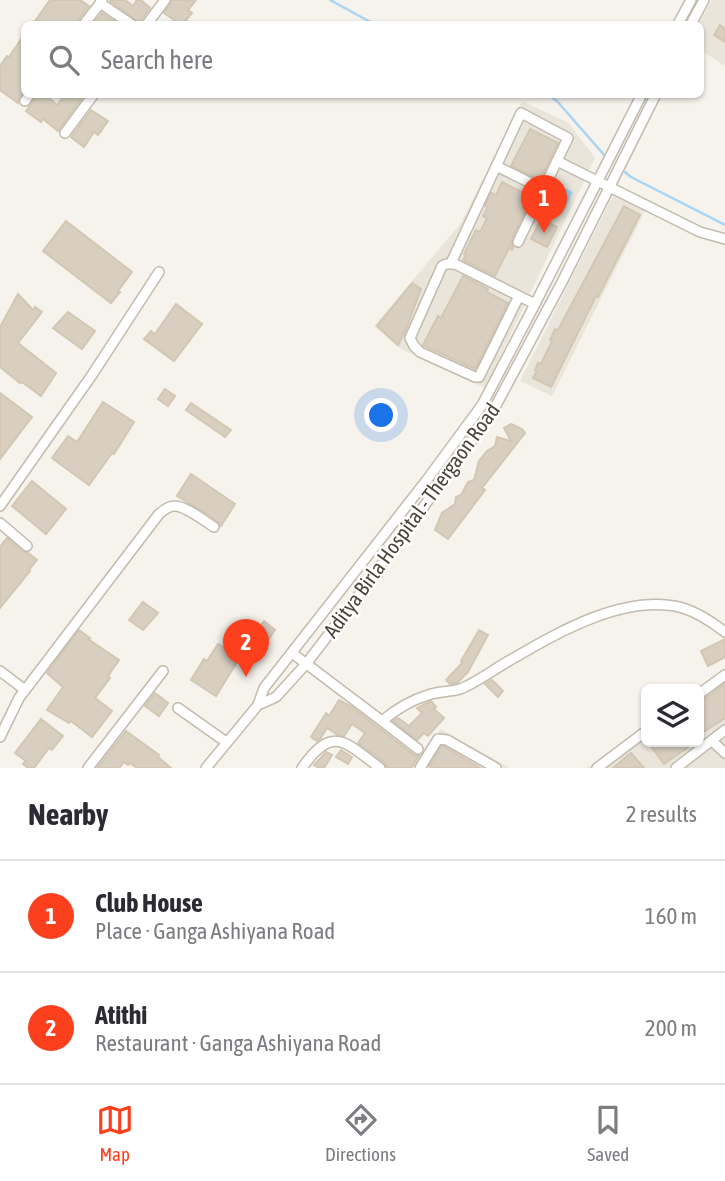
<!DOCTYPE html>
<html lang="en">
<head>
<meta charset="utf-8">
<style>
	body { margin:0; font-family:"Asap Condensed",sans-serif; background:#f2f2f3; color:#2b2b33 }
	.controls { position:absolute; right:21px; bottom:21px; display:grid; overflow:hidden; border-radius:10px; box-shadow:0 2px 5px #0004 }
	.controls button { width:63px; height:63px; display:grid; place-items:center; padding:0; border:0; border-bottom:2px solid #e1e1e2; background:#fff; color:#2b2b33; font:35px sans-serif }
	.you { position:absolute; left:382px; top:416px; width:24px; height:24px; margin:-18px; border:5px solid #fff; border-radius:50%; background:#1a73e8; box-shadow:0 0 0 10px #1a73e833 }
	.badge { display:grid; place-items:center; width:46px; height:46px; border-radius:50%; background:#fc3f1d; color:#fff; font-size:23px; font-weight:700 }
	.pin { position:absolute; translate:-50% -58px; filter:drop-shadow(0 2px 4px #0008) }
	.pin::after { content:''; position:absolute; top:37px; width:24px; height:21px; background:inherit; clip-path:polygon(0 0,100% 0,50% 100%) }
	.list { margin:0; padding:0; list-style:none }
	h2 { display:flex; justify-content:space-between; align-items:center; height:91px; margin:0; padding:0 28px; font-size:30px }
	h2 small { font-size:23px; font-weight:400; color:#7c7c81 }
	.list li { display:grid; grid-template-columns:46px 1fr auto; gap:21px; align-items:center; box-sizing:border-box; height:112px; padding:0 28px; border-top:2px solid #e1e1e2 }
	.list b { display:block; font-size:26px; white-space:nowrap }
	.list p { margin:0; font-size:23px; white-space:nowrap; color:#7c7c81 }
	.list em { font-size:23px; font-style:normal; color:#7c7c81 }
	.icon { flex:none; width:38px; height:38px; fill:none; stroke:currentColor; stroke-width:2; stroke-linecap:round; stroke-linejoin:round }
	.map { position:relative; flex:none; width:725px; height:768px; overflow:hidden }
	.search { position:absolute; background:#fff; box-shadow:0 2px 5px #0004; left:21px; right:21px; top:21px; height:77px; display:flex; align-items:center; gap:18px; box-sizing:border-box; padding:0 24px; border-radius:10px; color:#7c7c81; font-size:26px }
	.sheet { height:315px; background:#fff }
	nav { display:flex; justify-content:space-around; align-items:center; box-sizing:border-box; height:98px; border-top:2px solid #e1e1e2; background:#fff; font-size:19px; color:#7c7c81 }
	nav a { display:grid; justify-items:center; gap:4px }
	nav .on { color:#fc3f1d }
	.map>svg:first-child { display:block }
	.residential { fill:#eae5da }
	.water { fill:#a9d4f2 }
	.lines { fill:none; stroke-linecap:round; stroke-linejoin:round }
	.stream { stroke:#a9d4f2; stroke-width:2.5 }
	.building { fill:#d8cfc1; stroke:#d3c7b4; stroke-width:2 }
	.minor-casing { stroke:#c2bbae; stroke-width:12 }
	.minor { stroke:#fff; stroke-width:9 }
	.labels { text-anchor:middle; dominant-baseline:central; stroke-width:5; stroke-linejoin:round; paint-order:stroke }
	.street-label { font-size:21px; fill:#4b4439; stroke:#fff }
</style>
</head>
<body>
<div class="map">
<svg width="725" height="768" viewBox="0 0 725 768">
	<rect width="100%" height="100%" fill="#f6f3ec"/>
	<!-- residential -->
	<g class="residential">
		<polygon points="712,0 725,0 725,66 701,50 700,24 698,24"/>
		<polygon points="522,101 569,123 595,158 485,388 399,348 374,326 461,223"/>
		<polygon points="614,193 646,209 552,396 520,381"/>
		<polygon points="725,668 725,768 587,768 646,725 646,742 699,742 699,689 695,689"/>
		<polygon points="441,729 510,768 414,768"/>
	</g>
	<!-- water -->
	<polygon class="water" points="561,186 573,192 562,214 550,208"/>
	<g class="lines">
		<!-- stream -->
		<g class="stream">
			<polyline points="330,0 374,24"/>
			<polyline points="547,94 557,101 605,156"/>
			<polyline points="625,172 631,177 725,225"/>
		</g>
	</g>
	<!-- building -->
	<g class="building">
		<polygon points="50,0 80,0 89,6 78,20 77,24 33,24"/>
		<polygon points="111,0 125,0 133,6 137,0 141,0 150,8 141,20 140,24 138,24 135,19 110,1"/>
		<polygon points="172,0 196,0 188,10 192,13 183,24 171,24 174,20 164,13"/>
		<polygon points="102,13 114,21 111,24 93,24"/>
		<polygon points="720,25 725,29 725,42 714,35"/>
		<polygon points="24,35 24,90 19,98 18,103 0,90 0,66 7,56 9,57"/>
		<polygon points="39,94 44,94 57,105 66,94 85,94 58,131 43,119 41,122 26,111"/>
		<polygon points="91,110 108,121 98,135 94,132 84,147 71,137"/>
		<polygon points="530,129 558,143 540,180 511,166"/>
		<polygon points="502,182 532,197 512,239 511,243 513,247 512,250 509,248 495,276 463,260 466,255 464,254 476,230 480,232 487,218 483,216 488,207 485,206 491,193 496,195"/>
		<polygon points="624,206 640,215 598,297 596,296 551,387 533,378 537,371 535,370 538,363 541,364 552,341 550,340 555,329 558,330"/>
		<polygon points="541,219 557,227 547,247 531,239"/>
		<polygon points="66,221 132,272 118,291 120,292 111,303 43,251"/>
		<polygon points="463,276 488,289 487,292 508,303 475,369 423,345 438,316 441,318"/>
		<polygon points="412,283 421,289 406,329 398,345 377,326"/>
		<polygon points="18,294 33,310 35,307 42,312 18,343 56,373 41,396 22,382 20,383 0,367 0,327"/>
		<polygon points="176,304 202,324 174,361 144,339 151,331 155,334"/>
		<polygon points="68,312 95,331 82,349 53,328"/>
		<polygon points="165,389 175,396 168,406 158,399"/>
		<polygon points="0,393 32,417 0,459"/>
		<polygon points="103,402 134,422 114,454 112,453 89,485 52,458 68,436 77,442"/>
		<polygon points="191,403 231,430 225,437 186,410"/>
		<polygon points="511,424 522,429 525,433 482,488 485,490 448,539 435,530 442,513 455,504 456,497 461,495 468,482 474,480 479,461 487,451 495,446 497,437 511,441 504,428"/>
		<polygon points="191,474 235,504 221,526 209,515 177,496"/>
		<polygon points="32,481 66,509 46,534 12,506"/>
		<polygon points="7,538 22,551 28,553 37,560 29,570 30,571 0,608 0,547"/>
		<polygon points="143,602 158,613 143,630 129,620"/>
		<polygon points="264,621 275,630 268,640 257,631"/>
		<polygon points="79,630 90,638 88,639 119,660 108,676 110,678 95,698 112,711 92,737 71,721 69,723 47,710 63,687 47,673"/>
		<polygon points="479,630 488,635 468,672 457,683 450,684 446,680 463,662 461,661"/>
		<polygon points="725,639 725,657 708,666 701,651"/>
		<polygon points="218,644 240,657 216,696 191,680 204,659 207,661"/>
		<polygon points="492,680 503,691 498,697 485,684"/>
		<polygon points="725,684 725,718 699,735 699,701 703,700"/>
		<polygon points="155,693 168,703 159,716 145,706"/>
		<polygon points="339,700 352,707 414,755 419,756 411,768 387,768 384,762 358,743 365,733 352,724 344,736 338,735 327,728 320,739 317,741 311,737 326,713 329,716"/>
		<polygon points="431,701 436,707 434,709 444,718 428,736 424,733 417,740 393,721 398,718 409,726 422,713 417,708"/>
		<polygon points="41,719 63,736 52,750 49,748 34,768 28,768 23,764 26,761 15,753"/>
		<polygon points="126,731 159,755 158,757 171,768 137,768 130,763 128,765 124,762 119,768 97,768"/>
		<polygon points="648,742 696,742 664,764"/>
		<polygon points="442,746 445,747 480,768 432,768 429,766"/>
		<polygon points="341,750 352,757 348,764 336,757"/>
		<polygon points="326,752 332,755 324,768 319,768 314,765"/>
		<polygon points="631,753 644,768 613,768"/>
	</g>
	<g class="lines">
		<defs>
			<g id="minor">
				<polyline points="100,3 131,24"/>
				<polyline points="84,24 102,1"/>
				<polyline points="147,24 165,0"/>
				<polyline points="678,24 691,0"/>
				<polyline points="691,24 704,0"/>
				<polyline points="25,101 30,94"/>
				<polyline points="65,133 94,94"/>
				<polyline points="557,161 700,232 725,239"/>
				<polyline points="496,166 543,189"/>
				<polyline points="451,263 521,113 568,138 518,242"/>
				<polyline points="519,296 479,377 475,377 420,352 414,346 410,338 442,266 446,264 455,264 535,304"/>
				<polyline points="0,506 92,375 159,272"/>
				<polyline points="0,523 27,546"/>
				<path d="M 292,653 L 382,721 C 395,710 412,700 428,695 C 438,691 450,692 460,689 C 474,684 493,670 507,662 C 555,634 625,592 683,608 C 699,613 712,622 725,632"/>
				<polyline points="0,671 25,690"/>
				<polyline points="699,694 725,675"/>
				<polyline points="258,705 264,688 426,481 482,405 535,304 642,94"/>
				<polyline points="178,708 226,742"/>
				<polyline points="382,721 418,749"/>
				<path d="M 0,737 L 19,698 L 159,514 C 163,511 168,506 174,506 C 184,505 205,521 214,527"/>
				<polyline points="712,741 725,753"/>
				<polyline points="88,768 163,671"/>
				<polyline points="206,768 258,705 276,697 306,664 362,591 492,413 562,282 656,94"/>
				<path d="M 302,768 C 333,724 345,742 380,768"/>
				<polyline points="420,768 438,739 447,740 496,768"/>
				<polyline points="597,768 646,731"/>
				<polyline points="676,768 725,730"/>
			</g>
		</defs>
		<!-- minor casing -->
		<use href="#minor" class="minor-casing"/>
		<!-- minor -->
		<use href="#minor" class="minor"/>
	</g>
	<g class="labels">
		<!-- street labels -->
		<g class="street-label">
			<text transform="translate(411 520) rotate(-54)">Aditya Birla Hospital - Thergaon Road</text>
		</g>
	</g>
</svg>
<div class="controls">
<button><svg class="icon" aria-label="layers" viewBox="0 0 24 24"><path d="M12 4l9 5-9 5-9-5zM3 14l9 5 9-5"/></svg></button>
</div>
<div class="you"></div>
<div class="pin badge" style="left:544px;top:233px">1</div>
<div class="pin badge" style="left:246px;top:677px">2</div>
<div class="search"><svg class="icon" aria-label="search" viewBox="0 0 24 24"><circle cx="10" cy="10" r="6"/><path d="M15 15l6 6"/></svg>Search here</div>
</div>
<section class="sheet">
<h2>Nearby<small>2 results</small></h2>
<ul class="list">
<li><span class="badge">1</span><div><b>Club House</b><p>Place · Ganga Ashiyana Road</p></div><em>160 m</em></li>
<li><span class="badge">2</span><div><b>Atithi</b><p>Restaurant · Ganga Ashiyana Road</p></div><em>200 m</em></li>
</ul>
</section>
<nav>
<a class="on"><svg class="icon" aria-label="map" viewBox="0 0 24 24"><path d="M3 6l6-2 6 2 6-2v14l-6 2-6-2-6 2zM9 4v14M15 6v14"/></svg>Map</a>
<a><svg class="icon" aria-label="directions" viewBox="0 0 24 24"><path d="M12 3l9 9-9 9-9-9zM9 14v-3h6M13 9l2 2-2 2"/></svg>Directions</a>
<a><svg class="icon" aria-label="saved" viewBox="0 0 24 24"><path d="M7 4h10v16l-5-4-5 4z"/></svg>Saved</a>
</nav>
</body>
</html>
